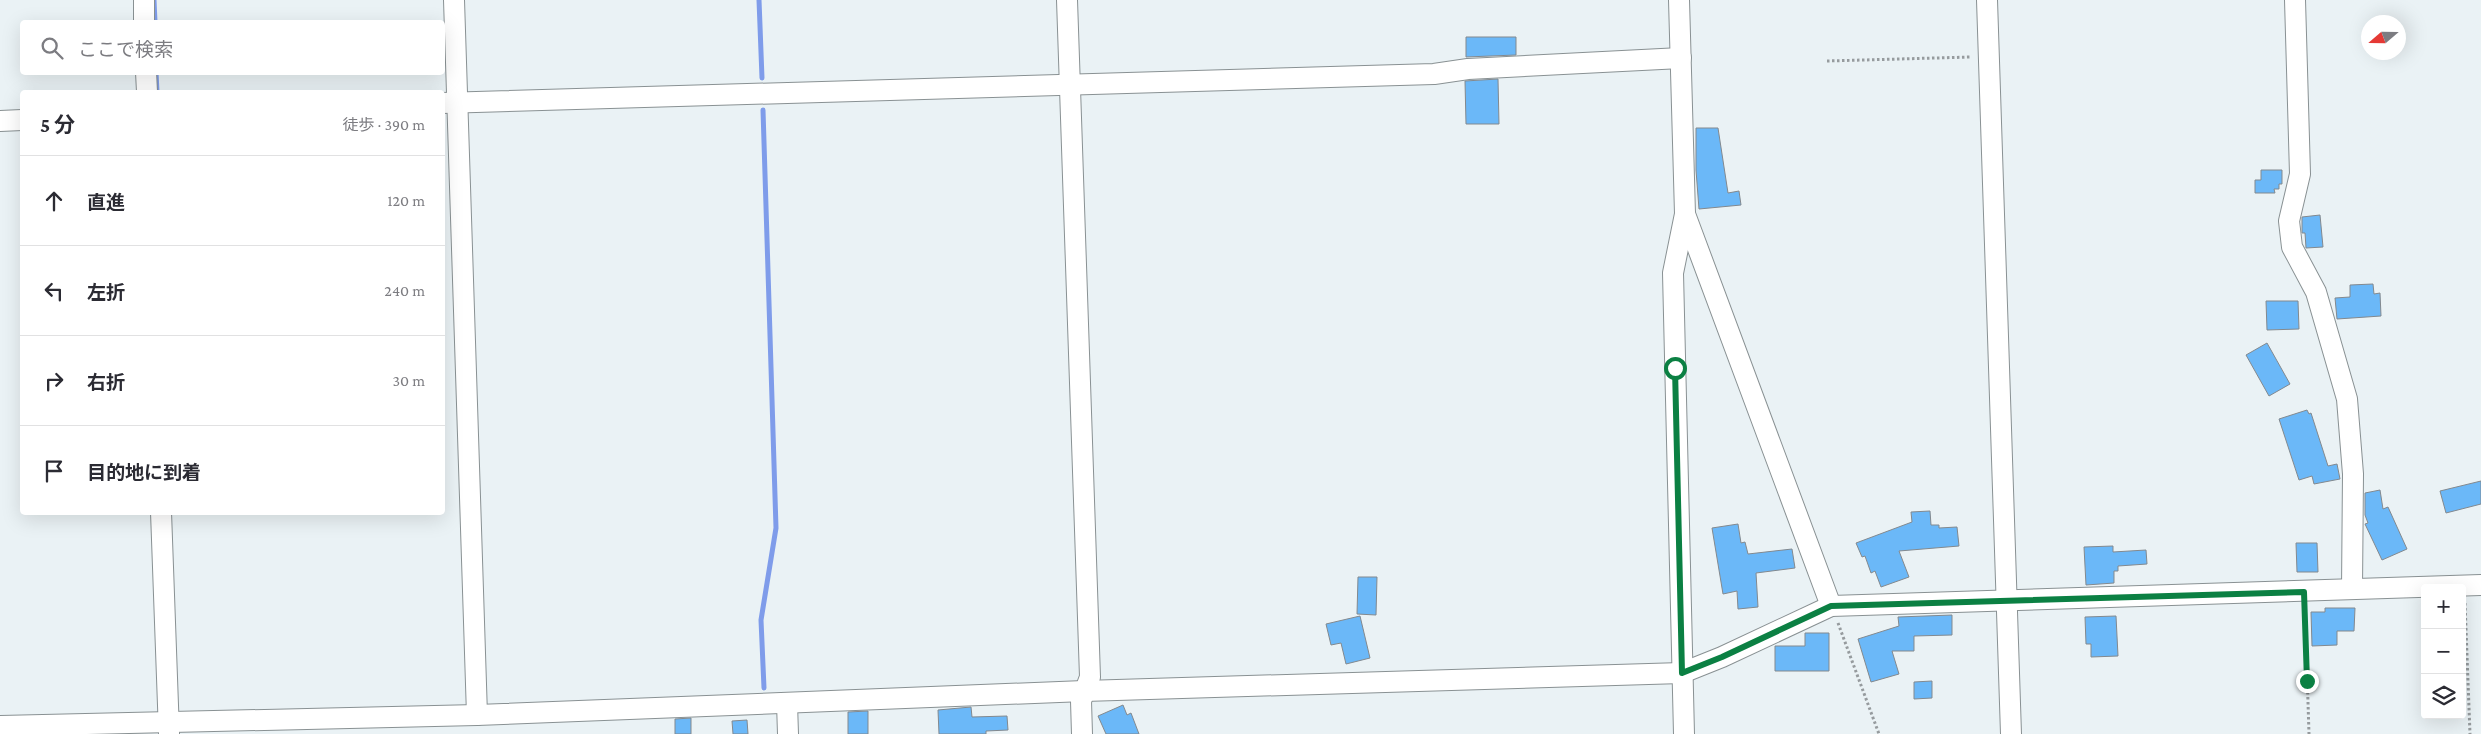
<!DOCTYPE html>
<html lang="ja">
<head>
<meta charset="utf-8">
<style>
	body { margin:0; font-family:"Crimson Pro","Noto Sans JP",serif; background:#f7f7f7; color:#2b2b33 }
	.controls { position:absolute; right:15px; bottom:15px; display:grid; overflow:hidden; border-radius:5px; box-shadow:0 5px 20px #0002 }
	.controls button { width:45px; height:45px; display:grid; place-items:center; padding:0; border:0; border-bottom:1px solid #e1e1e2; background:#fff; color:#2b2b33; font:25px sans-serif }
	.compass { position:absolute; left:2361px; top:15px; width:45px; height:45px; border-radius:50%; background:#fff; box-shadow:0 5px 20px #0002; rotate:250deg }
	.stop { position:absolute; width:15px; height:15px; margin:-11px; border:4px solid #0b8043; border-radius:50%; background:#fff }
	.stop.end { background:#0b8043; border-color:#fff; box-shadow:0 1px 5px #0008 }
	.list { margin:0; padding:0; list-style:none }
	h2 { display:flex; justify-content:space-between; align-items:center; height:65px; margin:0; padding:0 20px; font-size:21px }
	h2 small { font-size:16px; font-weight:400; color:#7c7c81 }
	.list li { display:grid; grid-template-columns:32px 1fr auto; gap:15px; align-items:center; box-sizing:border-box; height:90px; padding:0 20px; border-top:1px solid #e1e1e2 }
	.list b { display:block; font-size:19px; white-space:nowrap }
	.list em { font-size:16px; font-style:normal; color:#7c7c81 }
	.icon { flex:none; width:28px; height:28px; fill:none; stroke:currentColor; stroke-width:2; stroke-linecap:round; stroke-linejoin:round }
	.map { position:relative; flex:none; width:2481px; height:734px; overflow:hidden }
	.search { position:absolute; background:#fff; box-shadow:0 5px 20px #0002; left:20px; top:20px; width:425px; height:55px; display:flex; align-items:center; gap:12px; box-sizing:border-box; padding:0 18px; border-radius:5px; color:#7c7c81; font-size:19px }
	.panel { position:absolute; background:#fff; box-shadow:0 5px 20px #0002; left:20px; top:90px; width:425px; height:425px; border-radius:5px }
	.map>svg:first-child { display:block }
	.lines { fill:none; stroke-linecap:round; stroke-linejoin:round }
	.stream { stroke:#7f9cea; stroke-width:5 }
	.building { fill:#6bb8f8; stroke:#83898e }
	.minor-casing { stroke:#899193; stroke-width:22 }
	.path { stroke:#969b9e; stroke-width:3; stroke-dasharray:2.5 2.5; stroke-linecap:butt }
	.minor { stroke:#fff; stroke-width:20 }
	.route { stroke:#0b8043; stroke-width:6 }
</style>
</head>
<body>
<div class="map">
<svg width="2481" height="734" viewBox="0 0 2481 734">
	<rect width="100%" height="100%" fill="#eaf2f5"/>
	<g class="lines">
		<!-- stream -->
		<g class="stream">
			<polyline points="154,0 155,22"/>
			<polyline points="759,0 762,78"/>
			<polyline points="156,72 157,92"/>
			<polyline points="763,110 776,528 761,620 764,688"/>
		</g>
	</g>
	<!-- building -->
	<g class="building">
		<polygon points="1466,37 1516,37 1516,55 1466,57"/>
		<polygon points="1498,79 1499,124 1466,124 1465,81"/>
		<polygon points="1696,128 1718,128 1728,193 1739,191 1741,205 1699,209 1696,170"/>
		<polygon points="2261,170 2282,170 2282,184 2279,184 2279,189 2274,189 2275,193 2255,193 2255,180 2261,180"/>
		<polygon points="2320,215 2323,247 2306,248 2305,233 2302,233 2302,217"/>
		<polygon points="2373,284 2374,294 2380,293 2381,316 2337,319 2335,298 2350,297 2350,285"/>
		<polygon points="2266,301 2298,301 2299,329 2267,330"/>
		<polygon points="2267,343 2290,384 2269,396 2246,355"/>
		<polygon points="2307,410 2309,414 2311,413 2328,466 2337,464 2340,479 2314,484 2312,476 2299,480 2279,419"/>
		<polygon points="2481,481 2481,504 2446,513 2440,491"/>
		<polygon points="2380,490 2383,509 2388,507 2407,549 2382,560 2365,524 2368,523 2365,515 2365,493"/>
		<polygon points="1930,511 1931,525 1939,525 1939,528 1957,527 1959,546 1899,551 1909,577 1881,587 1875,571 1871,573 1865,556 1862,557 1856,543 1912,522 1911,512"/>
		<polygon points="1738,524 1741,543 1745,542 1748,554 1792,549 1795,568 1756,573 1758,607 1738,609 1737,591 1723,594 1712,528"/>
		<polygon points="2296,543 2317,543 2318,572 2297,572"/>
		<polygon points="2113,546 2113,552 2146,550 2147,564 2118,566 2118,571 2114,571 2114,583 2086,585 2084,547"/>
		<polygon points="1358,577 1377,577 1376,615 1357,614"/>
		<polygon points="2325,608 2355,608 2354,631 2337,631 2337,645 2312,646 2311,612 2325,612"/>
		<polygon points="1952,615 1952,635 1914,636 1914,651 1892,651 1899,674 1871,682 1858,639 1899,626 1898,617"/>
		<polygon points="1360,616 1370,658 1346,664 1341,643 1331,645 1326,624"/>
		<polygon points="2116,616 2118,656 2091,657 2091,644 2086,644 2085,617"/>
		<polygon points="1805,633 1829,633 1829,671 1775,671 1775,646 1805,646"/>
		<polygon points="1932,681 1932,698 1914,699 1914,682"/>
		<polygon points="1123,705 1127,715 1131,713 1139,734 1106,734 1098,716"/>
		<polygon points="971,707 972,717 1007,716 1008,730 986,731 986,734 939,734 938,710"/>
		<polygon points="868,711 868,734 848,734 848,712"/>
		<polygon points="691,718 691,734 675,734 675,719"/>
		<polygon points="747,720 748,734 733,734 732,721"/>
	</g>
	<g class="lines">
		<defs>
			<g id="minor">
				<polyline points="144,0 144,22"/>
				<polyline points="454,0 477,715"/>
				<polyline points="1067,0 1090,677 1081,701 1082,734"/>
				<polyline points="1679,0 1685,214 1673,273 1684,734"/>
				<polyline points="1987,0 2011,734"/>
				<polyline points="2295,0 2300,174 2289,221 2292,247 2316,292 2347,399 2353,474 2352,589"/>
				<polyline points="146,72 147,92"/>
				<polyline points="442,103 1434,74 1468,69 1681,58"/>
				<polyline points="0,121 22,120"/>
				<polyline points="1685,214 1831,606"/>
				<polyline points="161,512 169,733"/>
				<polyline points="787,703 788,734"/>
				<polyline points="0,726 477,715 1084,691 1682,673 1722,657 1831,606 2481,585"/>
			</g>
		</defs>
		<!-- minor casing -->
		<use href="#minor" class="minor-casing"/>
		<!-- path -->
		<g class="path">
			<polyline points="1827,61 1971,57"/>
			<polyline points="2465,603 2470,734"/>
			<polyline points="2305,607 2309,734"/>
			<polyline points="1838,623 1879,734"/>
		</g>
		<!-- minor -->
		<use href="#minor" class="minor"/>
	</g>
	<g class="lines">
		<!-- route -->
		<polyline class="route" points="1675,368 1682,673 1722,657 1831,606 2304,592 2307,681"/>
	</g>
</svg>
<div class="controls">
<button>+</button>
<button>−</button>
<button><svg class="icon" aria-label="layers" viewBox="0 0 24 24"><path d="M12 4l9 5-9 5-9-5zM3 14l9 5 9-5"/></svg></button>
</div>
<svg class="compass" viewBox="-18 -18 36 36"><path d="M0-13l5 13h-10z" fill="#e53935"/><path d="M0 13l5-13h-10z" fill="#7c7c81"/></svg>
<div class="stop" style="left:1675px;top:368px"></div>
<div class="stop end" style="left:2307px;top:681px"></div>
<div class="search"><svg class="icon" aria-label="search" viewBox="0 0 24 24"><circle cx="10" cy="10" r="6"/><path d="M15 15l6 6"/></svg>ここで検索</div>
<section class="panel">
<h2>5 分<small>徒歩 · 390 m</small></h2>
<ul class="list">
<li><svg class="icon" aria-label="ahead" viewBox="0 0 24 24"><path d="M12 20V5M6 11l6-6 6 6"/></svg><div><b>直進</b></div><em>120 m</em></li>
<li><svg class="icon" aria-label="left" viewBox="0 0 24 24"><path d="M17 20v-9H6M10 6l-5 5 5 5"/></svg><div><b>左折</b></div><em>240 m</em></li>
<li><svg class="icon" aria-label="right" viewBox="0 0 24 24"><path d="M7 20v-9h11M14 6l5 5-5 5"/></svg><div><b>右折</b></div><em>30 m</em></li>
<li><svg class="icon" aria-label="arrive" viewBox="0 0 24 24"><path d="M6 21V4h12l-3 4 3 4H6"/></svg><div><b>目的地に到着</b></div></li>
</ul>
</section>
</div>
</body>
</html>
